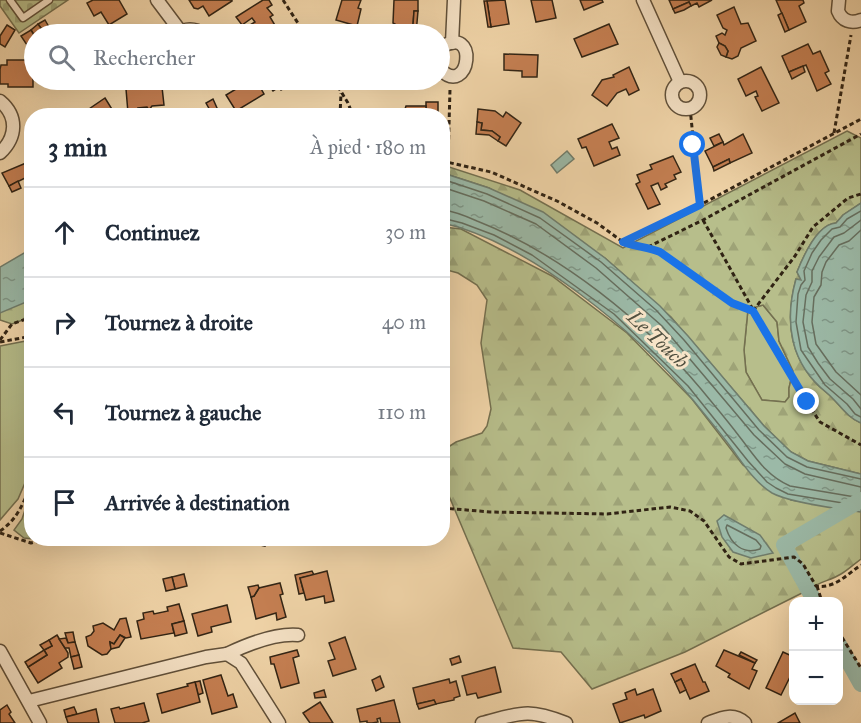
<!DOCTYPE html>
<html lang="fr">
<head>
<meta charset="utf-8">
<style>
	body { margin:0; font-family:"IM FELL Great Primer",serif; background:#f6f6f7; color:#1f2937 }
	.controls { position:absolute; right:18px; bottom:18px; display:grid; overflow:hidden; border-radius:12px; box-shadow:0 6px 24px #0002 }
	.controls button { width:54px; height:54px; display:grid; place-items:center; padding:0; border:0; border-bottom:2px solid #e0e1e3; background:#fff; color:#1f2937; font:30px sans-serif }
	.stop { position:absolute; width:18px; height:18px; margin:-14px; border:4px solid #1a73e8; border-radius:50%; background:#fff }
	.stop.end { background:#1a73e8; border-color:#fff; box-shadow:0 2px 6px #0008 }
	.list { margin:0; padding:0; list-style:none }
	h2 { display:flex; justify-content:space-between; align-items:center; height:78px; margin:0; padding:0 24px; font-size:26px }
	h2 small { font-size:20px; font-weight:400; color:#747a83 }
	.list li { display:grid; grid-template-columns:39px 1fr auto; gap:18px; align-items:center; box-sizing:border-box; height:90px; padding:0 24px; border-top:2px solid #e0e1e3 }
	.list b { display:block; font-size:22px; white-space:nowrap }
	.list em { font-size:20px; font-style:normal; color:#747a83 }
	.icon { flex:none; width:33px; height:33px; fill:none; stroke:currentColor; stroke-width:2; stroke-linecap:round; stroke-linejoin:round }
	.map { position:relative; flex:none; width:861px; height:723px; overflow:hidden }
	.search { position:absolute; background:#fff; box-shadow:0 6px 24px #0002; left:24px; top:24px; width:426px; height:66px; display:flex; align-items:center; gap:15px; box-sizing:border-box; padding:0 21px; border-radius:33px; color:#747a83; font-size:22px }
	.panel { position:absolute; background:#fff; box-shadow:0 6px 24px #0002; left:24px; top:108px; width:426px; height:438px; border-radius:24px }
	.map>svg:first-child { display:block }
	.green { fill:#b7be8b; stroke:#747050; stroke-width:1.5 }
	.forest { fill:url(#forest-firs); stroke:#747050; stroke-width:1.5; fill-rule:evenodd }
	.cemetery { fill:url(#cemetery-stones); stroke:#747050; stroke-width:1.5 }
	.water { fill:url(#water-ripples); stroke:#707d6c; stroke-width:1.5 }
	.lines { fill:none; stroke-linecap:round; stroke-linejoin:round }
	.shore { stroke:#666e5e; stroke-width:1.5 }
	.canal { stroke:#9bb9a7; stroke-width:16 }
	.building { fill:#c78053; stroke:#302314; stroke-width:1.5 }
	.service-casing { stroke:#60503a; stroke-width:9 }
	.minor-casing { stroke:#60503a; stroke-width:15 }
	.path { stroke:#302314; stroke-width:3; stroke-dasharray:4.5 3; stroke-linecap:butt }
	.service { stroke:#f7e4c8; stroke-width:6 }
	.minor { stroke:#f7e4c8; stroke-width:12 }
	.route { stroke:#1a73e8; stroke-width:8 }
	.labels { text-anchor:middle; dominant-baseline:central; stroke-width:6; stroke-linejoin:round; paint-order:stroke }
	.water-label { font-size:20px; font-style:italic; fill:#505040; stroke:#f7e4c8 }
</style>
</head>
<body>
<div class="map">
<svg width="861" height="723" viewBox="0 0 861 723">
	<defs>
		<pattern id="forest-firs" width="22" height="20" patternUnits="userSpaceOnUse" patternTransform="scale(1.5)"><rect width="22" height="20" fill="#b7be8b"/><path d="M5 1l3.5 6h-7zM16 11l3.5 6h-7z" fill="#9ea377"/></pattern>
		<pattern id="cemetery-stones" width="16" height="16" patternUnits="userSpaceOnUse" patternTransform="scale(1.5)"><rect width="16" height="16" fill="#b7be8b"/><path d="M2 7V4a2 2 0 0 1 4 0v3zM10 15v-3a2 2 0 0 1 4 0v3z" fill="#9ea377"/></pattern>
		<pattern id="water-ripples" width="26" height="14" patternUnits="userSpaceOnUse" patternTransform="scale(1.5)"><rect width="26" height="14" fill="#9bb9a7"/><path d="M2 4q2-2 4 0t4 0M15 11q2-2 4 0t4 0" fill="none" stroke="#7f9687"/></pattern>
	</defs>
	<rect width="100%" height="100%" fill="#f2d6aa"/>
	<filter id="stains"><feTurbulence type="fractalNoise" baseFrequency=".00333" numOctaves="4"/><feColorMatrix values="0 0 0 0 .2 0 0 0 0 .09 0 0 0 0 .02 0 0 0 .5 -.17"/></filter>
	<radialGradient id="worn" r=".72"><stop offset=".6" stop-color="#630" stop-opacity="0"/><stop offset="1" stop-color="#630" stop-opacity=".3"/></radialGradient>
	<!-- green -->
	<g class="green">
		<polygon points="763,305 777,322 779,341 793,371 789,388 789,397 785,402 762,400 746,372 744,350 748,309"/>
		<polygon points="31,340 31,469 18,499 0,520 0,346"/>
		<polygon points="31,492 32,538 36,539 34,539 24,538 14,530 22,519"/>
	</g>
	<!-- forest -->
	<g class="forest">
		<path d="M 847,131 L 861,138 L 861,203 L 843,215 L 836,223 C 817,224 803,257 797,272 L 801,280 L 796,279 C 784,323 790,363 827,393 C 839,403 846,417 861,423 L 861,474 L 808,461 L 791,452 L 764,426 L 671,317 L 605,258 L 489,188 L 443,173 L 443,165 L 520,190 L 623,248 ZM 763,305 L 777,322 L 779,341 L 793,371 L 789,388 L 789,397 L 785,402 L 762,400 L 746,372 L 744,350 L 748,309 Z"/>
		<path d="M 443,227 L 461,229 L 552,276 L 627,333 L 692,399 L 743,465 L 791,500 L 861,511 L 861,559 C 854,564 848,570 841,574 C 830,581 820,581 810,589 L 685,652 L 592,689 L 561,652 L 513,648 L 449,496 L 443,491 L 442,451 L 456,442 L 482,433 L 487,426 L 491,409 L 481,343 L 487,300 L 477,285 L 458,273 L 443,269 Z"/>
		<polygon points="31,297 31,317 12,324 0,320 0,312"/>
	</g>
	<!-- cemetery -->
	<polygon class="cemetery" points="0,0 68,0 19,33 0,6"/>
	<!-- water -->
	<g class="water">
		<polygon points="567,151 574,159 557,173 551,165"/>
		<path d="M 443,173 L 489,188 L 543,212 L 605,258 L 660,306 L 688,336 L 764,426 L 791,452 L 808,461 L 861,474 L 861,512 C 839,509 790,503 772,493 C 754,482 742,462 730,446 C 718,430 705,415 693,400 C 637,332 529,243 443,223 Z"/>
		<path d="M 861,203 L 861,423 C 846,417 839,403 827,393 C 790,364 784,322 796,279 L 801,280 L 797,272 C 803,257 817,224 836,223 L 843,215 Z"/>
		<polygon points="31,249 31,300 0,313 0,267"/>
		<polygon points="724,515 760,535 773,553 751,558 733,552 722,537 717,521"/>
	</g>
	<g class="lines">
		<!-- shore -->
		<g class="shore">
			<polyline points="442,179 487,194 540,218 601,262 656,310 684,340 759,430 787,457 807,467 861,479"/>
			<polyline points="442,187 484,201 536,224 596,268 662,326 754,435 785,464 805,474 861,487"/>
			<path d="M 442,210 C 454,211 466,216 477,221 C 561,254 644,321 701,389 C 714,405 727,420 739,436 C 754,455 766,476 790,486 L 861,498"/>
			<polyline points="861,211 847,219 840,227 832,229 821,240 812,253 804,271 805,280 801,285 798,294 796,322 801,350 825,385 847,404 855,414 861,417"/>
			<polyline points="442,218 462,223 494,235 532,255 614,314 688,386 748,461 767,482 776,488 788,494 861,506"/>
			<polyline points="861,220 844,233 834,237 819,257 812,271 812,282 806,295 803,322 808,347 818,363 830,379 853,399 861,409"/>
			<polyline points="861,230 849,241 839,245 826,262 822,272 821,285 814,297 812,322 816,344 836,372 861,395"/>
			<path d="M 727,525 L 756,540 L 761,546 L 760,549 C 743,555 731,544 726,528 Z"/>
		</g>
		<!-- canal -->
		<g class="canal">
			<polyline points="815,602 784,545 861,500"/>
			<polyline points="838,643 861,684"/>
		</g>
	</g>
	<!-- building -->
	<g class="building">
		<polygon points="93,0 119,0 127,14 109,25 101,12 94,16 87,3"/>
		<polygon points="189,0 232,0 232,1 209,16 203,6 198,9 194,8"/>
		<polygon points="263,0 269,0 272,5 267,8 273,15 270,17 276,27 275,32 272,34 248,34 250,25 255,22 252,18 242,25 236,17"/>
		<polygon points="342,0 361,0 358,8 361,9 357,26 336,20"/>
		<polygon points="394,0 418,0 418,11 414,11 413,25 408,25 408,33 395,32 395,24 393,23"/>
		<polygon points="505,0 509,24 491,27 487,1"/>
		<polygon points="531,0 552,0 556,18 536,22"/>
		<polygon points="580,0 602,0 603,2 584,10"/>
		<polygon points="669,0 712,0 699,7 697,3 691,6 689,2 673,9"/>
		<polygon points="776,0 803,0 804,3 799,6 806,22 789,30"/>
		<polygon points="484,1 487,1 491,27 488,27"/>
		<polygon points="689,2 691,6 684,10 675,13 673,9"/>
		<polygon points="734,7 741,24 748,23 756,41 741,48 738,56 732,59 726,57 728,51 725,46 719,43 716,36 722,33 725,35 727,30 723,28 717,15"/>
		<polygon points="414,11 418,11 416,34 408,33 408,25 413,25"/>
		<polygon points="782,13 789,30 785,32 778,15"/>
		<polygon points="45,20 53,34 45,34 38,24"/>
		<polygon points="38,24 45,34 34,35 31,30"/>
		<polygon points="609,24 618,44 582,57 574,39"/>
		<polygon points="7,25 15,30 5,47 0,44 0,36"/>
		<polygon points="31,30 34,35 34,49 31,51 21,36"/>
		<polygon points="719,43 725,46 728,51 726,57 721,55 717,47"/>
		<polygon points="808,44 813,54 820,51 829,71 825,73 831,84 817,91 806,65 789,72 782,56"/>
		<polygon points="504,54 538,55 537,77 522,77 522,71 504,70"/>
		<polygon points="7,60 33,60 33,87 8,87 8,84 0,84 0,69 1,65 7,65"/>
		<polygon points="803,66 805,72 792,79 789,72"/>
		<polygon points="629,67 639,90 629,95 626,89 617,93 607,106 592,95 602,80 614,77 613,75"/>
		<polygon points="761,67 779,103 762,111 755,97 758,96 756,91 746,96 738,79"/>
		<polygon points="251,80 256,80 264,94 236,111 226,95"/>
		<polygon points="266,80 274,80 279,87 273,91"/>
		<polygon points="274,80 305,80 298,84 297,81 281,90"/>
		<polygon points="162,87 164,105 152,106 149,110 147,107 138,108 139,112 128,113 126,89"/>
		<polygon points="105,98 115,114 93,116 89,109"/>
		<polygon points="213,99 217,108 211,112 206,103"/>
		<polygon points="426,102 438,102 438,116 405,116 405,109 426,110"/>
		<polygon points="406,106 426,106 426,110 405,109"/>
		<polygon points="478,109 495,111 503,117 506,112 521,123 506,146 498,141 500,137 492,131 481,130 482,123 477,122"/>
		<polygon points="477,122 482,123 481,130 492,131 500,137 498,141 489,135 476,134"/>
		<polygon points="612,124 619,138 609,142 612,149 617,147 620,155 594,166 586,147 582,148 578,139"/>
		<polygon points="719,134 723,142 714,146 710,138"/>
		<polygon points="743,134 752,153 730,163 729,159 713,167 705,151 723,142 724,145"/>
		<polygon points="673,156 681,172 674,175 676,179 665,184 667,187 661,190 658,183 651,186 660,204 648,209 636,184 640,182 637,175 652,169 650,165"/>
		<polygon points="729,159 730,163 714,171 713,167"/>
		<polygon points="26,163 32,173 32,186 27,177 9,186 2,173"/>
		<polygon points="18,181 21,188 12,192 9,186"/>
		<polygon points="256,538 266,541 265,546 255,544"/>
		<polygon points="312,571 314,575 300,578 304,593 299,594 295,575"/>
		<polygon points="327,571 334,601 325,603 324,596 306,600 300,578"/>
		<polygon points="184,574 187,586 175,589 172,577"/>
		<polygon points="172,577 175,589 166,591 163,579"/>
		<polygon points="280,583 283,594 280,595 286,617 277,620 276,613 256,619 251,597 254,596 259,588"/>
		<polygon points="258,585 259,588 254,596 251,597 248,587"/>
		<polygon points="179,604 184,621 172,624 174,633 141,639 137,621 144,619 143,613 153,611 154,614 168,611 167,607"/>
		<polygon points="227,605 231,622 211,627 212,632 198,636 192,614"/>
		<polygon points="126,618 131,637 126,638 120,635 114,644 110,642 111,649 107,654 102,655 88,646 86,637 91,635 94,631 93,626 103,623 114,630 120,619"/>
		<polygon points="184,621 187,633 175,636 172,624"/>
		<polygon points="73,632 75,642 68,643 65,633"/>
		<polygon points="57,635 68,653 68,657 59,663 62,668 38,683 28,667 47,655 44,650 52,646 49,640"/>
		<polygon points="120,635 125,638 119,647 111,649 110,642 114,644"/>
		<polygon points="345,637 356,669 333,676 328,661 335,659 329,643"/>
		<polygon points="66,638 68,643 75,642 79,655 71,657 69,648 65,648 59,639"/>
		<polygon points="49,640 52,646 44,650 40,645"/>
		<polygon points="44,650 47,655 28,667 25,662"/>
		<polygon points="297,650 299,656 293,658 299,683 281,688 274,664 271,664 270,657"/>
		<polygon points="724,650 755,663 752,669 757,671 749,689 728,677 730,674 716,666"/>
		<polygon points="741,652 757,660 755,663 739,655"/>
		<polygon points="783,652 794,657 794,679 790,677 781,695 766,688"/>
		<polygon points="79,655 82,667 74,669 71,657"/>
		<polygon points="459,656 461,662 452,665 450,659"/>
		<polygon points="695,664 703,682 705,682 709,691 690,699 681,679 675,682 671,674"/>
		<polygon points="495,667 501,692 478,698 476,693 467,695 462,676"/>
		<polygon points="221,675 228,696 233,694 237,707 212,714 203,680"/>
		<polygon points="380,676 384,687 376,691 372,680"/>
		<polygon points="449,679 450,683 456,681 460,696 454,698 454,700 436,704 434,700 417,704 413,688"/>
		<polygon points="681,679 686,690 680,693 675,682"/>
		<polygon points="200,681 203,693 198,695 195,682"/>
		<polygon points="195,682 200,702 162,713 157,694 188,686 187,684"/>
		<polygon points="635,689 637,695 653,689 661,711 645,718 644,715 620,723 613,704 627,699 625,693"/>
		<polygon points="324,690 326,697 315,698 314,693"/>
		<polygon points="394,700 400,723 381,723 380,718 377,719 378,722 372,723 367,723 367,721 360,722 357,709"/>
		<polygon points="434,700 436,704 419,709 417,704"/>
		<polygon points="320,702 333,723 310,723 303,713"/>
		<polygon points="144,703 149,721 142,723 115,723 111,709 119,707 120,709"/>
		<polygon points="7,705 11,712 9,714 15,723 0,723 0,710"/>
		<polygon points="74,707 77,714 66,717 64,710"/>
		<polygon points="96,709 99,723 68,723 66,717"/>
		<polygon points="795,713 800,723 778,723"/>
	</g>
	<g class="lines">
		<defs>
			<polyline id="service" points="10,0 23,18 49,0"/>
			<g id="minor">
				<polyline points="157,0 181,32"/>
				<polyline points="643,0 680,82"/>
				<path d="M 839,0 L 838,11 C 842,21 851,24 861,20"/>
				<path d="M 177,34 C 185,28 195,28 203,34"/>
				<polyline points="452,43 454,0"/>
				<path d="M 440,48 C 480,21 470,100 440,69"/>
				<circle cx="686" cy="95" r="14"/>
				<path d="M 0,101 C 18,116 17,137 0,153"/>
				<polyline points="0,651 40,723"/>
				<path d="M 227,654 C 248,644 275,633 298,635"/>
				<polyline points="29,701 206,657 227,654 241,663 279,723"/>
				<path d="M 482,723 C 521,713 527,708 566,723"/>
				<path d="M 708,723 C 721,718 733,712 745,723"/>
			</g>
		</defs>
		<!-- service casing -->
		<use href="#service" class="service-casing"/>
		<!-- minor casing -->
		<use href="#minor" class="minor-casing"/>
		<!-- path -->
		<g class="path">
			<polyline points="283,0 305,34"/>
			<polyline points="334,80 348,103 353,116"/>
			<polyline points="690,108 700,205"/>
			<polyline points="340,116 341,93"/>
			<polyline points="834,133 851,35"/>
			<polyline points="442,161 491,172 557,201 597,223 623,242 633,246 647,247 660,252 732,303 753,311"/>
			<polyline points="448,162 450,89"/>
			<polyline points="703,220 794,383 820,422 861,445"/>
			<polyline points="623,242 700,205 861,119"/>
			<polyline points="648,247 703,220 861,134"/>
			<polyline points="753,311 795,256 813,227 848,198 861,194"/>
			<polyline points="0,340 12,324 32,317"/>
			<polyline points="0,342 32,336"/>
			<path d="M 442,508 L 490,512 L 607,514 L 670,507 L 690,511 L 704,521 L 729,557 L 741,564 L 794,557 L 803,564 L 816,586 C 835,589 847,574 861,565"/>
			<path d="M 0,531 C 18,519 23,503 32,483"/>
			<polyline points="0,533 31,543 51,538"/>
			<polyline points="817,586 822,602"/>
			<polyline points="838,631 861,668"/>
		</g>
		<!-- service -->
		<use href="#service" class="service"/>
		<!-- minor -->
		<use href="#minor" class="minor"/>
	</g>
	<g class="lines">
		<!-- route -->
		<path class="route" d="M 693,145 L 700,205 L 623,242 C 636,247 648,247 660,252 L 732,303 L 753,311 L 807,402"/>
	</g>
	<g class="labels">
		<!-- water labels -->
		<g class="water-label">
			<text transform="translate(658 339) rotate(43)">Le Touch</text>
		</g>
	</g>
	<rect width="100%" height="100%" filter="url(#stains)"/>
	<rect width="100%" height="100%" fill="url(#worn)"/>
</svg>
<div class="controls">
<button>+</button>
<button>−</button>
</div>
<div class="stop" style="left:693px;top:145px"></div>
<div class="stop end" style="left:807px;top:402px"></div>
<div class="search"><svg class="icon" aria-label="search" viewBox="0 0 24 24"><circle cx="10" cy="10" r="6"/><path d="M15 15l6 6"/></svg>Rechercher</div>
<section class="panel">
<h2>3 min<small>À pied · 180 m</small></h2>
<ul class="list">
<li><svg class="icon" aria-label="ahead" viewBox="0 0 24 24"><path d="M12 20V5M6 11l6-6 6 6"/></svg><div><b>Continuez</b></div><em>30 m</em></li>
<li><svg class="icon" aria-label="right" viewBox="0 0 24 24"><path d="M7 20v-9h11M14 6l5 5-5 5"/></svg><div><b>Tournez à droite</b></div><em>40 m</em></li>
<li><svg class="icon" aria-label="left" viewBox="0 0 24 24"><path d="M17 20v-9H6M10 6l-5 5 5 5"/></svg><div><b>Tournez à gauche</b></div><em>110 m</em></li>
<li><svg class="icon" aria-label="arrive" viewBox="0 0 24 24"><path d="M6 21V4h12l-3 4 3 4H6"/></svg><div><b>Arrivée à destination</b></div></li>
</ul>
</section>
</div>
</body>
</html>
